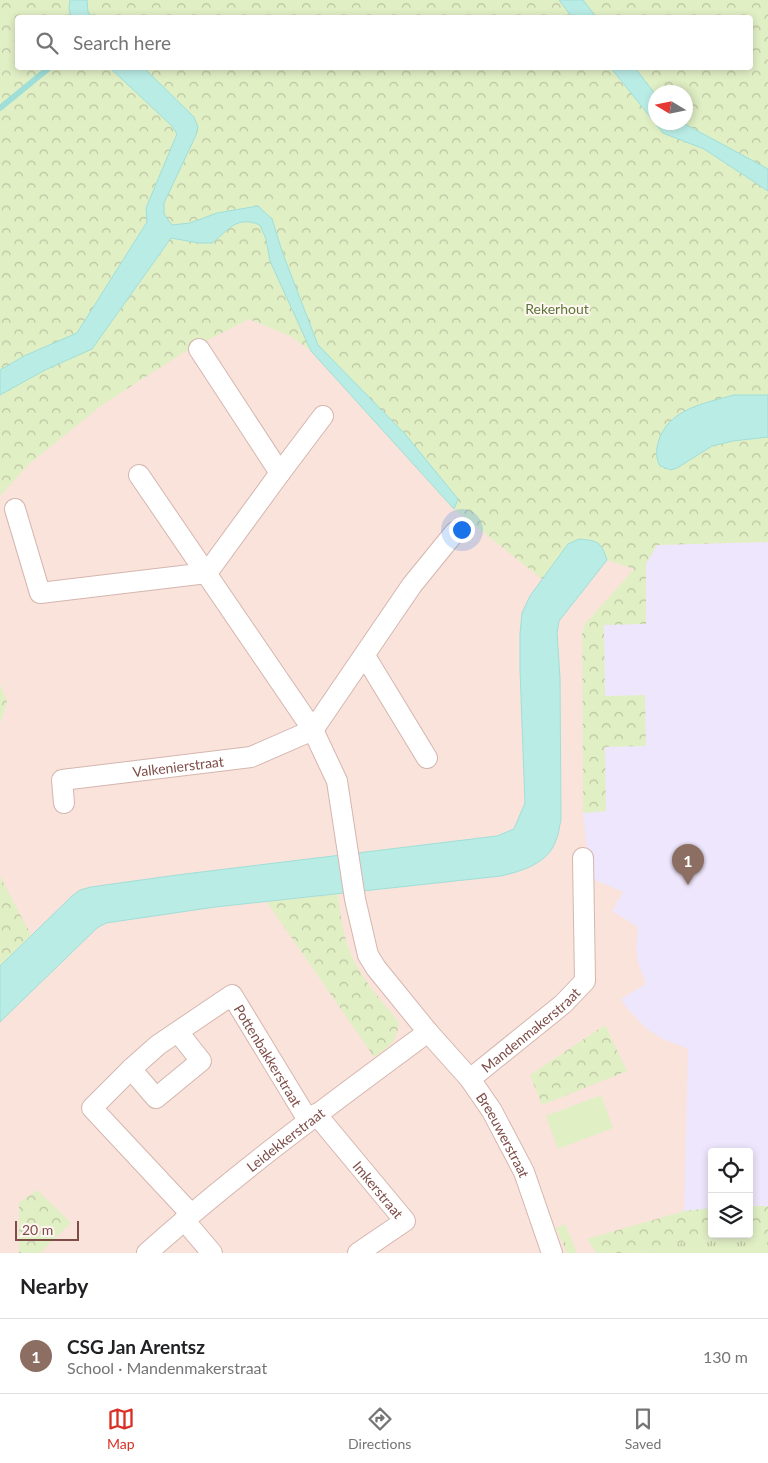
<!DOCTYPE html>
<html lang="en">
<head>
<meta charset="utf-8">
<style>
	body { margin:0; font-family:Lato,sans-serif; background:#f2f2f2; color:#202124 }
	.controls { position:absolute; right:15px; bottom:15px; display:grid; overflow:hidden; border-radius:5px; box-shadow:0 2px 8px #0003 }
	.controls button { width:45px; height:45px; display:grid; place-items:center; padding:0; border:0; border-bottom:1px solid #e0e0e0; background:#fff; color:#202124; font:25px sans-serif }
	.compass { position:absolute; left:648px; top:85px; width:45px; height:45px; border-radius:50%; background:#fff; box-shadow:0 2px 8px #0003; rotate:280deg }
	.scale { position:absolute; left:15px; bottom:12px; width:64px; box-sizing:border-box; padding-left:5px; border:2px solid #7e4d48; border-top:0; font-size:14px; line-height:18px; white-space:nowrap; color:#7e4d48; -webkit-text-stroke:4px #fff6f2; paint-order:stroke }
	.you { position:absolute; left:461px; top:529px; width:18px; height:18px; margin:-12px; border:4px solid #fff; border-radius:50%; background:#1a73e8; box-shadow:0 0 0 8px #1a73e833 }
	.badge { display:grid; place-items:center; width:32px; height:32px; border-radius:50%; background:#d93025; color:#fff; font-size:16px; font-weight:700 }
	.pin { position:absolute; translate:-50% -41px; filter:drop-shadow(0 1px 2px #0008) }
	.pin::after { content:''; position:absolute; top:26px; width:18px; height:15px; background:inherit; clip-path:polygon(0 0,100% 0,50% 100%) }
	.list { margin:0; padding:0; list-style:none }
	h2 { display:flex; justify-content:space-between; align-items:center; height:65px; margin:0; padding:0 20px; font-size:21px }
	h2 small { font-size:16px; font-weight:400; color:#757577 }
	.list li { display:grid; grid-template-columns:32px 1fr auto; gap:15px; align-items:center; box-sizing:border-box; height:75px; padding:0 20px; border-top:1px solid #e0e0e0 }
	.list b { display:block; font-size:19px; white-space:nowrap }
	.list p { margin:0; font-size:16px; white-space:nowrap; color:#757577 }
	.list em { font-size:16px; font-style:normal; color:#757577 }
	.icon { flex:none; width:28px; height:28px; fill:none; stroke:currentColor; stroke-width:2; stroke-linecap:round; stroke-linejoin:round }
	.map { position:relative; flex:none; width:768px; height:1253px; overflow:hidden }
	.search { position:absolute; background:#fff; box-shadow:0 2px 8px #0003; left:15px; right:15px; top:15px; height:55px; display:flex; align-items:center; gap:12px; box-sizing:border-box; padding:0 18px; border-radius:5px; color:#757577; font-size:19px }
	.sheet { height:140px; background:#fff }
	nav { display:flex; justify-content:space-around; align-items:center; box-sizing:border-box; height:70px; border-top:1px solid #e0e0e0; background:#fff; font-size:14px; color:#757577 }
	nav a { display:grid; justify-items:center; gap:2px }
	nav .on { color:#d93025 }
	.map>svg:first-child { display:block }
	.residential { fill:#f9e3da; fill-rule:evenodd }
	.education { fill:#eee6fc; fill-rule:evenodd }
	.grass { fill:url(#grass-tufts) }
	.forest { fill:url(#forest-crowns); fill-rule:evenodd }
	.garden { fill:#e1efc5 }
	.water { fill:#baece6; stroke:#9fdfd8 }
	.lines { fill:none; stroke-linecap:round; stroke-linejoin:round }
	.stream { stroke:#9fdfd8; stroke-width:6 }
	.minor-casing { stroke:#d5b6af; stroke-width:22 }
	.minor { stroke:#fff; stroke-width:20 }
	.labels { text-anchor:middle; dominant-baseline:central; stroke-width:4; stroke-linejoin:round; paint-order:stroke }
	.park-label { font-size:14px; fill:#5c773a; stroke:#fff6f2 }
	.street-label { font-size:14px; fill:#7e4d48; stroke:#fff6f2 }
</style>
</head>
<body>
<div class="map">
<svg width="768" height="1253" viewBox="0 0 768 1253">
	<defs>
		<pattern id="grass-tufts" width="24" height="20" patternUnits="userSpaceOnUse" patternTransform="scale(1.25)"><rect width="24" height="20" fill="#e1efc5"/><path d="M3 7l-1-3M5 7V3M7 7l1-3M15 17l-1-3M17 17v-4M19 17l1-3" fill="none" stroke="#bcc4a2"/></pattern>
		<pattern id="forest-crowns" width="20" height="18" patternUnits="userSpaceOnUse" patternTransform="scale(1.25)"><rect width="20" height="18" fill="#e1efc5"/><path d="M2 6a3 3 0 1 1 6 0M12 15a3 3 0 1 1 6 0" fill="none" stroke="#bcc4a2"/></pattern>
	</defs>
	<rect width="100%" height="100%" fill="#fff1ea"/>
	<!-- residential -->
	<path class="residential" d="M 0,0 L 768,0 L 768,1253 L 0,1253 ZM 18,18 L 750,18 L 750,68 L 18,68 ZM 656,92 L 686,92 L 686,122 L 656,122 ZM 712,1152 L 749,1152 L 749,1234 L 712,1234 Z"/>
	<!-- education -->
	<path class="education" d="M 768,542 L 768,1238 L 689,1241 L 684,1211 L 688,1049 L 661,1038 L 646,1028 L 627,1008 L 621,999 L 646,984 L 638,962 L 636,947 L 638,927 L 612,911 L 623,892 L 590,878 L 583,813 L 582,633 L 585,624 L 646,564 L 657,545 ZM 712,1152 L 749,1152 L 749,1234 L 712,1234 Z"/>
	<!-- grass -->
	<g class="grass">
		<polygon points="565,1224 577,1253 567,1253 556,1228"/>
		<polygon points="768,1238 768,1253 633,1253 696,1240"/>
	</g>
	<!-- forest -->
	<g class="forest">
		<path d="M 0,0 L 768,0 L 768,542 L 657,545 L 646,564 L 646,624 L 604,625 L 605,696 L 645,695 L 646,746 L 605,747 L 606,811 L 583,813 L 582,633 L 585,624 L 634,569 L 607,560 L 603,547 L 568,544 L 542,579 L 454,509 L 311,351 L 290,336 L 249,319 L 186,351 L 102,405 L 29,464 L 0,496 ZM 18,18 L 750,18 L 750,68 L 18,68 ZM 656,92 L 686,92 L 686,122 L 656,122 Z"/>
		<polygon points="0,684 7,702 0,724"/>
		<polygon points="0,876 31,935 0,966"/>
		<path d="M 338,894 C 340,914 344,941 353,959 C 364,982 383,1002 399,1023 C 396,1043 390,1046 374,1057 L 267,902 Z"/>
		<polygon points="605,1025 627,1071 542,1105 530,1075"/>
		<polygon points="37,1190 71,1223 40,1253 19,1253 19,1203"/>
		<polygon points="749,1206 768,1206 768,1238 696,1240 633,1253 597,1253 587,1239 684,1211 712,1208 712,1234 749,1234"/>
	</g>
	<!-- garden -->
	<polygon class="garden" points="601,1095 613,1128 558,1149 546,1116"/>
	<!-- water -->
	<g class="water">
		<polygon points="70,0 87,0 88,12 93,17 71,17 69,8"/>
		<polygon points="559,0 583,0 596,17 572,17"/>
		<path d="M 110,68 L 144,68 L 194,117 L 198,127 L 196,135 L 164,203 L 164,214 L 172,225 L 190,223 L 217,213 L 258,206 L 272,219 L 283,254 L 318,345 L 405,434 L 458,499 L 454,509 L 311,351 L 270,261 L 266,239 L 260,225 C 236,215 229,230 212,243 L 199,243 L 171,238 L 92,349 L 45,370 L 0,395 L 0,370 L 24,356 L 77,333 L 147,222 L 146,208 L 177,134 L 172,126 Z"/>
		<polygon points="611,68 635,68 655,94 656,122 683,123 768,169 768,191 704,149 663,133"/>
		<path d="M 734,395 L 768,395 L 768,437 L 733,441 L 712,446 L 677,468 L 671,470 L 660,466 C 655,457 656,447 660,437 C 672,408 706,403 734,395 Z"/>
		<path d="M 579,539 C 598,541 601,541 607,560 L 559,621 L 557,633 L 560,678 L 561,820 C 559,827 559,834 556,840 C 549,863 522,871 501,876 L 215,907 L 106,923 L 97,928 L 0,1022 L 0,966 L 72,896 L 80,890 L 91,887 L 177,875 L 497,836 L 514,829 L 525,803 L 520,670 L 520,634 L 522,613 L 530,596 L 568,544 Z"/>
	</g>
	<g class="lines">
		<!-- stream -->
		<polyline class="stream" points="0,108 49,68"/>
		<defs>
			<g id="minor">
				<polyline points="199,349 280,473"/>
				<path id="s1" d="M 139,475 L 313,730 L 337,781 L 355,899 L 368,955 L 376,968 L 428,1032 L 470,1079 L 492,1111 L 524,1172 L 552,1253"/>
				<polyline points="15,509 40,593 207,573 280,473 323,416"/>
				<polyline points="365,656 427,758"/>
				<path id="s2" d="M 64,803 L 62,780 L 251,757 L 313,730 L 412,585 L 455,532"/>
				<polyline points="131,1069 156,1098 201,1061 178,1032"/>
				<path id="s3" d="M 470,1079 L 563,1004 L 585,981 L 583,858"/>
				<path id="s4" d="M 316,1114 L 405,1221 L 358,1253"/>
				<path id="s5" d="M 191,1214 L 92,1108 L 131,1069 L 158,1045 L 232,995 L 308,1120"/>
				<polyline points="184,1220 212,1253"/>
				<path id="s6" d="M 147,1253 C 236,1173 332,1103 428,1032"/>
			</g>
		</defs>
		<!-- minor casing -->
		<use href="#minor" class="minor-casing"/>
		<!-- minor -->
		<use href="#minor" class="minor"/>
	</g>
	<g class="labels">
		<!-- park labels -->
		<g class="park-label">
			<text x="557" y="308">Rekerhout</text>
		</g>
		<!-- street labels -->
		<g class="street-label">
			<text stroke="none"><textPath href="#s2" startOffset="140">Valkenierstraat</textPath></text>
			<text stroke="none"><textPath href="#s3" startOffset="78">Mandenmakerstraat</textPath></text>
			<text stroke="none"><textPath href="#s5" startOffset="396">Pottenbakkerstraat</textPath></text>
			<text stroke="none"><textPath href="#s1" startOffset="768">Breeuwerstraat</textPath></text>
			<text stroke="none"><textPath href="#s6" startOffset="179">Leidekkerstraat</textPath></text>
			<text stroke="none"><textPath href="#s4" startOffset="98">Imkerstraat</textPath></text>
		</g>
	</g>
</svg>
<div class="controls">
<button><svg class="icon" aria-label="locate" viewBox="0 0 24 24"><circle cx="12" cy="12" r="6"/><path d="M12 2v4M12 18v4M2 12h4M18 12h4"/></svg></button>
<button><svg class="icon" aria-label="layers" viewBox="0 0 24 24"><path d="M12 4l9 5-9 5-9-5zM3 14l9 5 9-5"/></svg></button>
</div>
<svg class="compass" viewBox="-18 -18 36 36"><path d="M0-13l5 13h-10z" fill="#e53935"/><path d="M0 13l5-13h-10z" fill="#757577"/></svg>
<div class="scale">20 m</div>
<div class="you"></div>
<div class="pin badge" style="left:688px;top:885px;background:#8d6e63">1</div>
<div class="search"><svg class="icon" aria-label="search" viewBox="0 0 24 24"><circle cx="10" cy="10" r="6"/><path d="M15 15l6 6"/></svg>Search here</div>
</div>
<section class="sheet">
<h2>Nearby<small></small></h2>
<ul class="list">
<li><span class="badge" style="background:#8d6e63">1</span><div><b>CSG Jan Arentsz</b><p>School · Mandenmakerstraat</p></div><em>130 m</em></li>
</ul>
</section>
<nav>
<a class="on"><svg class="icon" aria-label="map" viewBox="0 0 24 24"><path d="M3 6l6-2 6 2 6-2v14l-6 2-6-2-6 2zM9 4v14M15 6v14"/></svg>Map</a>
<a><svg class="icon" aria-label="directions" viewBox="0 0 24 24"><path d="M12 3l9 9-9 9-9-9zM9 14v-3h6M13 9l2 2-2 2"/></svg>Directions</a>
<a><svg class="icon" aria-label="saved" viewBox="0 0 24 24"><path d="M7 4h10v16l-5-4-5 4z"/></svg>Saved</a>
</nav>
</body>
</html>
